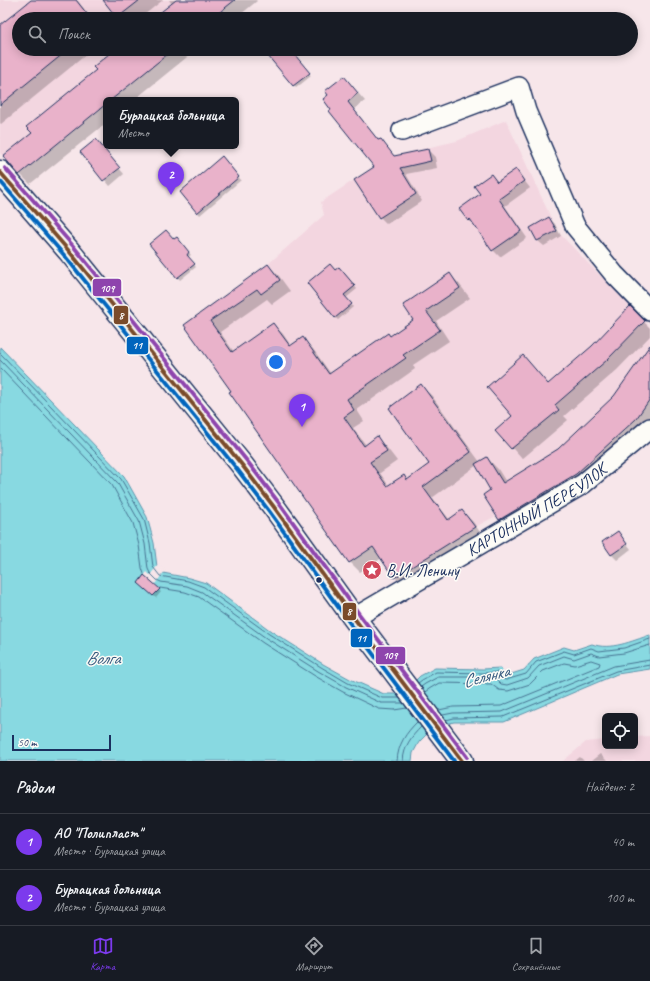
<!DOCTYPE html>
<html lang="ru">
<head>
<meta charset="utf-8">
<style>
	body { margin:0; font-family:Caveat,sans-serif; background:#242831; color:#f1f3f6 }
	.controls { position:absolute; right:12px; bottom:12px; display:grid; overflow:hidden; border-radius:6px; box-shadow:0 2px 10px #0003 }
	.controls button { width:36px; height:36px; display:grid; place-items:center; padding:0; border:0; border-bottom:1px solid #363941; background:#171b24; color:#f1f3f6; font:20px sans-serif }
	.scale { position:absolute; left:12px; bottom:10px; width:99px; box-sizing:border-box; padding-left:4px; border:2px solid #1b2f5e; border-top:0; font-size:11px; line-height:14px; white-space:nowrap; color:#1b2f5e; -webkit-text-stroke:3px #fdfcf7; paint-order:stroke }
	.you { position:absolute; left:276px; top:362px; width:14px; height:14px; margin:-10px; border:3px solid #fff; border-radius:50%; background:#1a73e8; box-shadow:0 0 0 6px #1a73e833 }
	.badge { display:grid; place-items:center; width:26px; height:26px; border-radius:50%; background:#7c3aed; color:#fff; font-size:13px; font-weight:700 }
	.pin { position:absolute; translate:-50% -33px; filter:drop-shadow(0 1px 2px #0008) }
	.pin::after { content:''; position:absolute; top:21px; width:14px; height:12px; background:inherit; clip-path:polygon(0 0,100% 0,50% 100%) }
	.popup { position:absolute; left:103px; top:97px; width:136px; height:52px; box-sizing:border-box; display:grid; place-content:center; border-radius:6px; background:#171b24; filter:drop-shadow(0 1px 3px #0005); font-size:13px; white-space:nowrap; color:#9ea1a6 }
	.popup b { font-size:15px; color:#f1f3f6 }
	.popup::after { content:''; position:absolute; left:50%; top:100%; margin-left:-8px; border:8px solid transparent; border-top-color:#171b24 }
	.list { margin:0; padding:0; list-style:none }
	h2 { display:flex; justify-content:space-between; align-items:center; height:52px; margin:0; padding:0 16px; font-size:17px }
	h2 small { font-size:13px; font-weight:400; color:#9ea1a6 }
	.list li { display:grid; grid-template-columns:26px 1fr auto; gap:12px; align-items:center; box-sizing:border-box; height:56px; padding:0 16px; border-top:1px solid #363941 }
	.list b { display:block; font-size:15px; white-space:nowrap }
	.list p { margin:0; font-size:13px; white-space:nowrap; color:#9ea1a6 }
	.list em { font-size:13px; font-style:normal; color:#9ea1a6 }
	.icon { flex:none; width:22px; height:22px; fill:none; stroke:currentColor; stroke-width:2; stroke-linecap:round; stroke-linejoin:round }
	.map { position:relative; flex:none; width:650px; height:761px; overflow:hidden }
	.search { position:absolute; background:#171b24; box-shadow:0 2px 10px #0003; left:12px; right:12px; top:12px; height:44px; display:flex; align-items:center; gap:10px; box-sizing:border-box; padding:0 14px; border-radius:22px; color:#9ea1a6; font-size:15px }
	.sheet { height:164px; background:#171b24 }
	nav { display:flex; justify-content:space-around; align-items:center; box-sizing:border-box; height:56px; border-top:1px solid #363941; background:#171b24; font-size:11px; color:#9ea1a6 }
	nav a { display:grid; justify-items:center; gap:2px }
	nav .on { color:#7c3aed }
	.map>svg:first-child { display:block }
	.built { fill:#f3d6e0 }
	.water { fill:#88d9e1; stroke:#5c95ad }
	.pier { fill:#f7e6ea }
	.shadow { fill:#0003 }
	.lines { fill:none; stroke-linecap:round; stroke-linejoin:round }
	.shore { stroke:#477392; stroke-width:1 }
	.building { fill:#e9b2ca; stroke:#1b2f5e }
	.minor-casing { stroke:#1b2f5e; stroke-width:22 }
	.major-casing { stroke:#1b2f5e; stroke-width:25 }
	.minor { stroke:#fdfcf7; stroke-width:19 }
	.major { stroke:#fdfcf7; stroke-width:22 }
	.bus-1-casing { stroke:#fdfcf7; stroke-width:7 }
	.bus-2-casing { stroke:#fdfcf7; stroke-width:7 }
	.bus-3-casing { stroke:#fdfcf7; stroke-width:7 }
	.bus-1 { stroke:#7a4b2a; stroke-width:4 }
	.bus-2 { stroke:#0065bd; stroke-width:4 }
	.bus-3 { stroke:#8e44ad; stroke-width:4 }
	.bus-dot { fill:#1b2f5e; stroke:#fdfcf7; stroke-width:1.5 }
	.labels { text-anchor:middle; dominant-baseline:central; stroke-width:3; stroke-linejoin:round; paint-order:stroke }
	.street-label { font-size:17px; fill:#1b2f5e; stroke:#fdfcf7 }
	.poi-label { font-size:17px; fill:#1b2f5e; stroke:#fdfcf7; text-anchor:start }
	.water-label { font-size:18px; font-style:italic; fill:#365a7f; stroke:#fdfcf7 }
	.line-badge { stroke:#fdfcf7; stroke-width:1.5 }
	.badge-label { font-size:11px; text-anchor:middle; font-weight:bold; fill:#fff }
</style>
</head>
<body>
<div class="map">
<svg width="650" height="761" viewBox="0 0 650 761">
	<rect width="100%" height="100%" fill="#f7e6ea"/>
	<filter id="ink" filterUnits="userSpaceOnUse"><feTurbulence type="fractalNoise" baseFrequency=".025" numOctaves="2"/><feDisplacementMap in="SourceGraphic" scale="8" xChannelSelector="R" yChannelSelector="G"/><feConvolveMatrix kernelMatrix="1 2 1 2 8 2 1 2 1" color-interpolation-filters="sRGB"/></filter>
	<g filter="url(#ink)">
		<!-- built -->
		<g class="built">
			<polygon points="0,0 235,0 211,19 19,19 19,49 174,49 111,100 106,100 106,104 19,175 0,153"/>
			<polygon points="506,120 557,231 650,327 650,399 636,419 576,474 499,521 496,516 475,527 394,578 373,547 349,563 229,392 231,391 184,325 268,264 324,215 321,202 381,162 391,156 457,141"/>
			<polygon points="650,736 650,761 563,761 586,742 605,740 605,746 635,746 635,737"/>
		</g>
		<!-- water -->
		<path class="water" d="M 0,347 L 124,476 L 147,517 L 154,543 L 157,567 L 163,573 L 189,578 L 206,583 L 271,631 L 323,664 L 350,679 L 384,694 L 402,694 L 420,676 L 435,668 L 483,669 L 500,668 L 505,676 L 524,670 L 534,659 L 564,647 L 574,650 L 592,644 C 610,651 632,641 650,635 L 650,669 L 617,674 L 504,722 L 454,722 L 441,725 L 429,732 L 419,742 L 413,753 L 412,761 L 0,761 Z"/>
		<!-- pier -->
		<polygon class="pier" points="158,565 165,571 155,584 160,589 153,596 138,583 147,572 150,575"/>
		<!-- shadow -->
		<g class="shadow">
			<polygon points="32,0 77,0 92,19 19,19 19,49 93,49 1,124 0,123 0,26"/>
			<polygon points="104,0 163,0 139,19 119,19"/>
			<polygon points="169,0 256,0 257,1 235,19 154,19 172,4"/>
			<polygon points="117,49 197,49 134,100 106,100 106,123 30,184 20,174 33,133 98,70"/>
			<polygon points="279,49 301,49 294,55 311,76 296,88 270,57"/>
			<polygon points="344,77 365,101 354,109 379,141 380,140 387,147 395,157 428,150 435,157 437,168 406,174 422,201 387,224 380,217 375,167 332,110 329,95"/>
			<polygon points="96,140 124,174 110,186 82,152"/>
			<polygon points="222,157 241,180 200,215 181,192"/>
			<polygon points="516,170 530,188 505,206 527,238 500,257 493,250 476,226 475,227 469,220 491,175 498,183"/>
			<polygon points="549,218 555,224 561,236 544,246 538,241 531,228"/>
			<polygon points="174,240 179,241 191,255 188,257 196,267 180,280 151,244"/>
			<polygon points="268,265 279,276 290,291 272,304 267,299 220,332 234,352 273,324 283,334 291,346 302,338 313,349 331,374 388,334 391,337 414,320 450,274 460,285 470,298 436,321 449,341 413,365 415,369 357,410 364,421 353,428 366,445 377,438 387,448 397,461 380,473 389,486 404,476 408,480 431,464 421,386 432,396 480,462 487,458 498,469 506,482 558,449 615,396 650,347 650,425 510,531 500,520 484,495 492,491 477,465 432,498 450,520 462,511 473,522 484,538 405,588 395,577 382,558 360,572 350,562 185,325"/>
			<polygon points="342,270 357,289 346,298 353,307 338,320 335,317 335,271"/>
			<polygon points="630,308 650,328 650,336 617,370 564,416 568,420 522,459 497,431 514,416 533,367 549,385 593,346"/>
			<polygon points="618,533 631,549 617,560 611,554"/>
			<polygon points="145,577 161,592 156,598 139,583"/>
			<polygon points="600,754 607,761 591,761"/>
			<polygon points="580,757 584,761 575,761"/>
		</g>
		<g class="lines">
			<!-- shore -->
			<g class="shore">
				<polyline points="0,353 121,479 144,519 150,543 153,567 160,576 188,581 204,587 269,634 321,667 348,683 382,698 399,698"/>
				<polyline points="0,360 117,482 139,521 145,544 148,569 150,573 157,580 161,582 187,586 202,592 266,638 318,671 346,687 381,703 403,703"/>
				<polyline points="0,368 112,485 133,523 139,545 142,568 144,574"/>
				<polyline points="160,588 185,592 199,597 263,643 315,676 343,692 379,709 394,710 407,708"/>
				<polyline points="418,683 422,680 436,672 483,673 497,672 502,679 506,680 526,674 536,662 564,651 574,654 591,648 599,651 624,648 650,639"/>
				<polyline points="421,687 425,684 438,677 494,677 501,684 507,685 528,678 539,666 564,656 574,659 591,653 599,656 624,653 650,645"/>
				<polyline points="425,692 429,689 439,683 491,684 499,690 508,691 530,684 543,671 564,663 575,665 591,660 600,663 599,666 501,706 453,707 439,710"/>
				<polyline points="443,715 453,713 502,712 614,666 650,660"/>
				<polyline points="446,720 454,718 503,717 616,671 650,665"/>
				<path d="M 397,761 C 398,744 406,733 417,722"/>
				<path d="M 403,761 C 404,746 411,737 421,727"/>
			</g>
		</g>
		<!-- building -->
		<g class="building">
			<polygon points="31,0 76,0 91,19 19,19 19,49 69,49 0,105 0,25"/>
			<polygon points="103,0 140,0 117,18"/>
			<polygon points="176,0 235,0 211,19 152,19"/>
			<polygon points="115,49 174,49 111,100 106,100 106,104 19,175 3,156 32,133 26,127 96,70 93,67"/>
			<polygon points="277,49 290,49 310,73 293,86 268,56"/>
			<polygon points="344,76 358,93 348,102 378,140 381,139 394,156 428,149 431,161 400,168 416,194 379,218 354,180 374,167 329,111 331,110 323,99 328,95 325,91"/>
			<polygon points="96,139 120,168 103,181 80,152"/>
			<polygon points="222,156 239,177 197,213 180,192"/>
			<polygon points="516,169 524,181 499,199 521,231 492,251 470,219 468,221 459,209 480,194 474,186 491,174 497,182"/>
			<polygon points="549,217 557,231 537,241 530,228"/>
			<polygon points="166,230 174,239 177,237 189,252 187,255 195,264 177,278 149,244"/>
			<polygon points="268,264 280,280 261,294 257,289 210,321 232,352 273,323 290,346 303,337 329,374 388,333 390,336 413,320 403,305 450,273 460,288 426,311 440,330 403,355 406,358 347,399 354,410 344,417 364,446 377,436 387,451 370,462 387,486 404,475 407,480 429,464 389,408 421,384 471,452 423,487 436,505 437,504 448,520 462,510 475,527 394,578 373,547 349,563 229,392 231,391 184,325"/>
			<polygon points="330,264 335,270 339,267 355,286 344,295 352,304 335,318 307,283"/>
			<polygon points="630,306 645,321 607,360 555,405 559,410 511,449 495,431 512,416 487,387 523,355 548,384 592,346"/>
			<polygon points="650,345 650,399 636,419 576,474 499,520 483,495 490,490 475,464 487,457 503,483 558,449 614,396"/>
			<polygon points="618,531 627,544 611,555 602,542"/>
			<polygon points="144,575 160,589 153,596 138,583"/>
		</g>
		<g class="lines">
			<defs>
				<g id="minor">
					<polyline points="402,131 519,87 526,111 575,226 614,274 650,311"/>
					<path id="s1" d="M 354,618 L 583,484 L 650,428"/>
				</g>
				<polyline id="major" points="0,172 69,251 242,465 274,507 354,618 462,761"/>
			</defs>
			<!-- minor casing -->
			<use href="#minor" class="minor-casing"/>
			<!-- major casing -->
			<use href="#major" class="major-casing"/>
			<!-- minor -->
			<use href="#minor" class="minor"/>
			<!-- major -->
			<use href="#major" class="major"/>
			<defs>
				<polyline id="bus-1" points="0,172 69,251 242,465 274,507 354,618 462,761"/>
				<polyline id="bus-2" points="0,181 64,255 237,469 269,511 349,622 454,761"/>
				<polyline id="bus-3" points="5,168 74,247 247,461 279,503 359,614 467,757"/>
			</defs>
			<!-- bus-1 casing -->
			<use href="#bus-1" class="bus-1-casing"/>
			<!-- bus-2 casing -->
			<use href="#bus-2" class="bus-2-casing"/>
			<!-- bus-3 casing -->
			<use href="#bus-3" class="bus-3-casing"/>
			<!-- bus-1 -->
			<use href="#bus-1" class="bus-1"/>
			<!-- bus-2 -->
			<use href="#bus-2" class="bus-2"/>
			<!-- bus-3 -->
			<use href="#bus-3" class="bus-3"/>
		</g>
	</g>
	<!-- icons -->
	<defs>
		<symbol id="sight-disc" viewBox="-11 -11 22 22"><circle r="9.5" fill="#d1495b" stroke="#fdfcf7"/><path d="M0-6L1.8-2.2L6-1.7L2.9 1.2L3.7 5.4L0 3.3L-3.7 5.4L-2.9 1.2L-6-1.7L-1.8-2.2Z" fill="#fff"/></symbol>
	</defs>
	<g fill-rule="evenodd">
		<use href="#sight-disc" x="361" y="559" width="22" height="22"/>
	</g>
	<!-- markers -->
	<circle class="bus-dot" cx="319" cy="580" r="3.5"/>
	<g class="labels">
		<!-- street labels -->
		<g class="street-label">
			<text stroke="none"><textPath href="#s1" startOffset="212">КАРТОННЫЙ ПЕРЕУЛОК</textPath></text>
		</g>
		<!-- poi labels -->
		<g class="poi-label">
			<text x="386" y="570">В.И. Ленину</text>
		</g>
		<!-- water labels -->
		<g class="water-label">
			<text x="103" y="658">Волга</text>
			<text transform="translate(486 676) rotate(-14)">Селянка</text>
		</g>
	</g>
	<g class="line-badge">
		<rect x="92" y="278" width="30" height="19" rx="4" fill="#8e44ad"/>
		<rect x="113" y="305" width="16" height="20" rx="4" fill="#7a4b2a"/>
		<rect x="126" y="336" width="23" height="19" rx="4" fill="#0065bd"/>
		<rect x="342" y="602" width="15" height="19" rx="4" fill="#7a4b2a"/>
		<rect x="350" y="628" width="23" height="20" rx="4" fill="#0065bd"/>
		<rect x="375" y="646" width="31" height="19" rx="4" fill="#8e44ad"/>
	</g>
	<g class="badge-label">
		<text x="107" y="292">109</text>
		<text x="121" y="319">8</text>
		<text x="137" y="349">11</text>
		<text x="349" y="615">8</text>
		<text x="361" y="642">11</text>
		<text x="390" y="659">109</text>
	</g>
</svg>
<div class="controls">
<button><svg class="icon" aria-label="locate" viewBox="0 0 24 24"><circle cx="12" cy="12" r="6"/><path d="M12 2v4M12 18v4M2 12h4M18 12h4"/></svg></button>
</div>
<div class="scale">50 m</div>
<div class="you"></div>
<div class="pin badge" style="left:302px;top:427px">1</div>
<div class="pin badge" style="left:171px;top:195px">2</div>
<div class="popup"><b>Бурлацкая больница</b>Место</div>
<div class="search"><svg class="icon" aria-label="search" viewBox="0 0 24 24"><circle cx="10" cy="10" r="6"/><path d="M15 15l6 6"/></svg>Поиск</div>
</div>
<section class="sheet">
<h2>Рядом<small>Найдено: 2</small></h2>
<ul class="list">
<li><span class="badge">1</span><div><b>АО &quot;Полипласт&quot;</b><p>Место · Бурлацкая улица</p></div><em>40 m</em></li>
<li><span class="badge">2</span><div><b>Бурлацкая больница</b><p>Место · Бурлацкая улица</p></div><em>100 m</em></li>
</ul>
</section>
<nav>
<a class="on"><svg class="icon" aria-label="map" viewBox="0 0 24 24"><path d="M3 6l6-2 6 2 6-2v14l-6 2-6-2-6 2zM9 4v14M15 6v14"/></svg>Карта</a>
<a><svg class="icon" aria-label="directions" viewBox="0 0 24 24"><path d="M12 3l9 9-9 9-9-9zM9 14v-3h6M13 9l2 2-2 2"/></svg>Маршрут</a>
<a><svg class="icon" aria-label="saved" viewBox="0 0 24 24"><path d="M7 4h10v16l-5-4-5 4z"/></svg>Сохранённые</a>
</nav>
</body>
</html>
